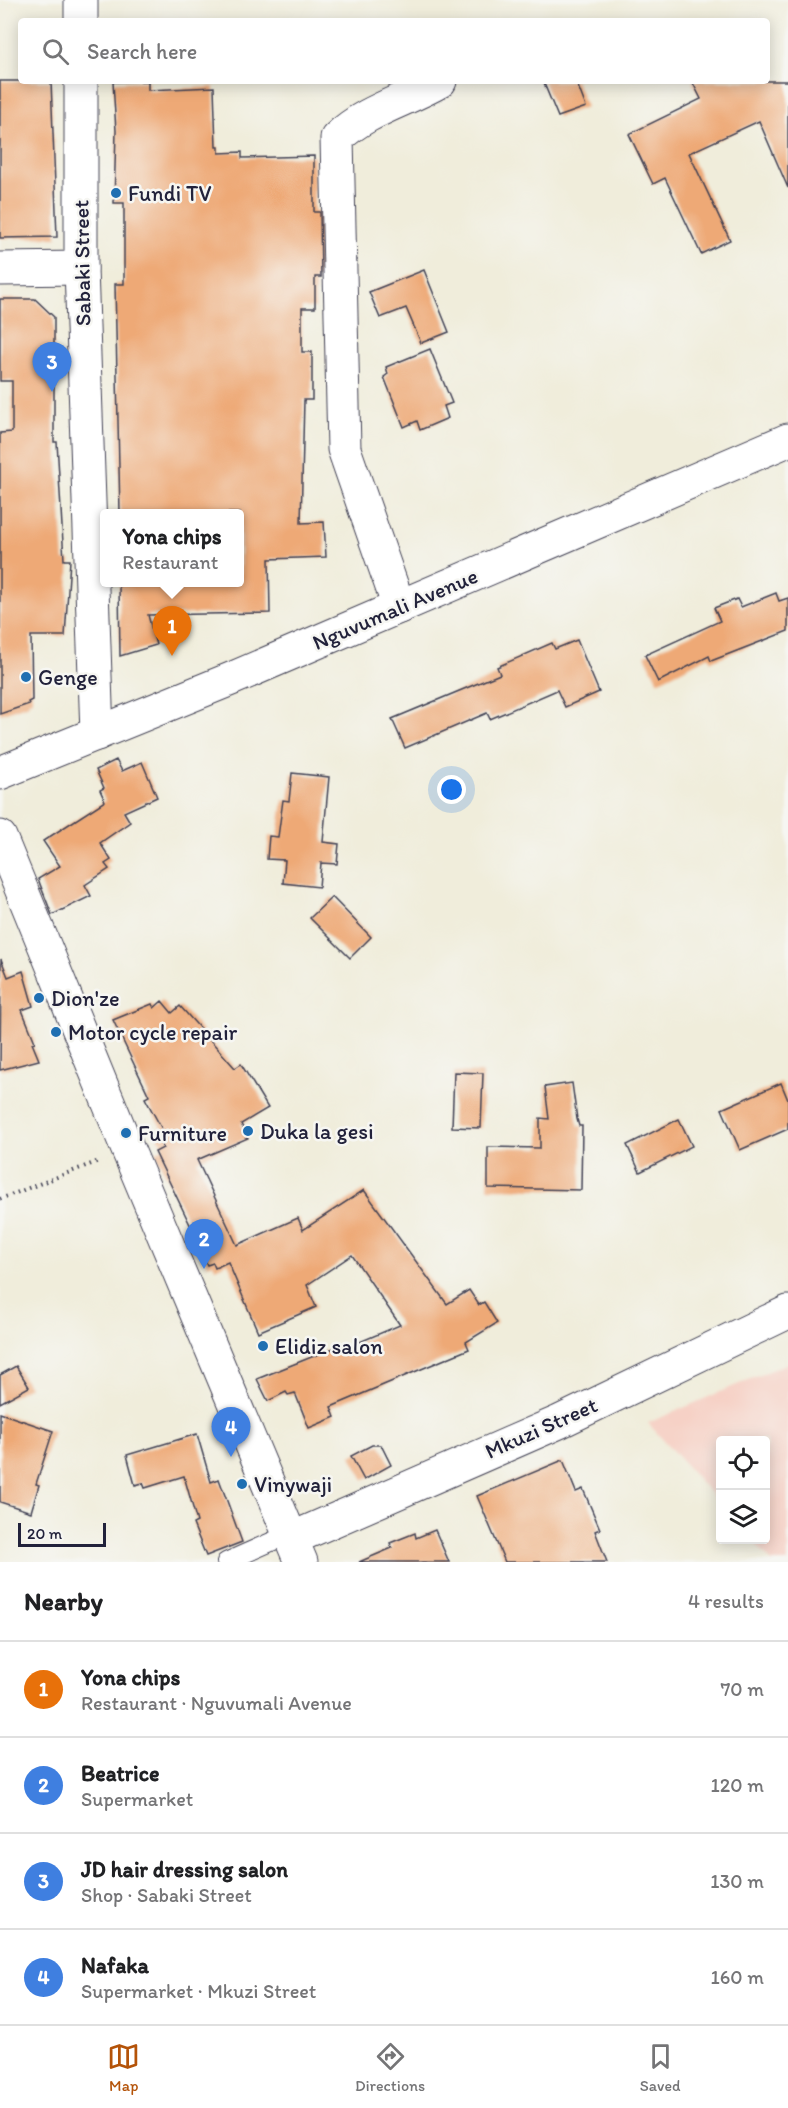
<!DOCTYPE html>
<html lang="en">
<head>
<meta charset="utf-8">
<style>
	body { margin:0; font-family:Itim,sans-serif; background:#f6f6f6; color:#202124 }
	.controls { position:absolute; right:18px; bottom:18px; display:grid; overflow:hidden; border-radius:6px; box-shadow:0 3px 15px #0003 }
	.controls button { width:54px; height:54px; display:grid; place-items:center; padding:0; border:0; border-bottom:2px solid #e0e0e0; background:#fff; color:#202124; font:30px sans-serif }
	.scale { position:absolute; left:18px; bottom:15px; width:88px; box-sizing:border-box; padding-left:6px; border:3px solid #22223b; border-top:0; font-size:16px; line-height:21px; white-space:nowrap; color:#22223b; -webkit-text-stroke:4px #f6f6f2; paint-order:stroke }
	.you { position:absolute; left:452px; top:790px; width:21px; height:21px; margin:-15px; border:4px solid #fff; border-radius:50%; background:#1a73e8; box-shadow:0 0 0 9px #1a73e833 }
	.badge { display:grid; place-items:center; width:39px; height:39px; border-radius:50%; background:#b45309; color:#fff; font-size:20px; font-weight:700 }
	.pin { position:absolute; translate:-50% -50px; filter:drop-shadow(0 2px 3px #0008) }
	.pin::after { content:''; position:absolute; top:32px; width:21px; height:18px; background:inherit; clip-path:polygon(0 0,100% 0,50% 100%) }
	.popup { position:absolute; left:100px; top:509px; width:144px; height:78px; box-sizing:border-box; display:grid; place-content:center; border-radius:6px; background:#fff; filter:drop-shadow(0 2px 4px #0005); font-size:20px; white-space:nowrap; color:#757577 }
	.popup b { font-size:22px; color:#202124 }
	.popup::after { content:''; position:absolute; left:50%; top:100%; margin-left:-12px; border:12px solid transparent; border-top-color:#fff }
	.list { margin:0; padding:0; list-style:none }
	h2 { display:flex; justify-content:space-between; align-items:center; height:78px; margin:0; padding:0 24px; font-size:26px }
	h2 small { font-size:20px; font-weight:400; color:#757577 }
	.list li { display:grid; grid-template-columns:39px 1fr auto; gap:18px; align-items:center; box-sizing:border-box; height:96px; padding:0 24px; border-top:2px solid #e0e0e0 }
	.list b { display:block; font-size:22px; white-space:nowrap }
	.list p { margin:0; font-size:20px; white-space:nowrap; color:#757577 }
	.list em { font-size:20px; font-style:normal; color:#757577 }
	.icon { flex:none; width:33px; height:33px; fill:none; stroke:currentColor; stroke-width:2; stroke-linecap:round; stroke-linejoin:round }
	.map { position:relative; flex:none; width:788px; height:1562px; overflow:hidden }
	.search { position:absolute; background:#fff; box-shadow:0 3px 15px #0003; left:18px; right:18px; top:18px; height:66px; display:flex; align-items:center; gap:15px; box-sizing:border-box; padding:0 21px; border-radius:6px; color:#757577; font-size:22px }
	.sheet { height:462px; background:#fff }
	nav { display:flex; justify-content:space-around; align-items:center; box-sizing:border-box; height:84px; border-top:2px solid #e0e0e0; background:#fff; font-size:16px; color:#757577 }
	nav a { display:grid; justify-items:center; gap:3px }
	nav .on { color:#b45309 }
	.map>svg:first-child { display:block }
	.built { fill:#f6d1c6 }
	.building { fill:#eea976 }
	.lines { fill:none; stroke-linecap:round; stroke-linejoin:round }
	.service-casing { stroke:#414053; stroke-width:20 }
	.minor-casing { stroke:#414053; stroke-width:35 }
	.tertiary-casing { stroke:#414053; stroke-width:35 }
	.path { stroke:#414053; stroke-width:4; stroke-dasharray:1.5 4.5; stroke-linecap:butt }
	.service { stroke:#fff; stroke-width:18 }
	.minor { stroke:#fff; stroke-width:33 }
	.tertiary { stroke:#fff; stroke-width:33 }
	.poi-dot { fill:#1f6fb2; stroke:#f6f6f2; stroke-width:2 }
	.labels { text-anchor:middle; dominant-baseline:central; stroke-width:5; stroke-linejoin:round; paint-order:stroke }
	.poi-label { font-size:22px; fill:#22223b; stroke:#f6f6f2; text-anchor:start }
	.street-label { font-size:22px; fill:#22223b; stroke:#f6f6f2 }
</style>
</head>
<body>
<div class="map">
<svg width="788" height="1562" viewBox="0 0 788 1562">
	<rect width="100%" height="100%" fill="#f6f6f2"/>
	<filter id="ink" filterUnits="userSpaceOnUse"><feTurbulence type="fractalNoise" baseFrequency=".0167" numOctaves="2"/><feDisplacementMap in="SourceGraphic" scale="12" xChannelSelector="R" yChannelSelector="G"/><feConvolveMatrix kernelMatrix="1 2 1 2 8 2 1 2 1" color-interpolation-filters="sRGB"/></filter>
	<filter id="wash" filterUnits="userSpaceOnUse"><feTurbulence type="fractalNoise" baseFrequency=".008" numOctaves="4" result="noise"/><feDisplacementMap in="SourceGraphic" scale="24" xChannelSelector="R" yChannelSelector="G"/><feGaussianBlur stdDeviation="1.35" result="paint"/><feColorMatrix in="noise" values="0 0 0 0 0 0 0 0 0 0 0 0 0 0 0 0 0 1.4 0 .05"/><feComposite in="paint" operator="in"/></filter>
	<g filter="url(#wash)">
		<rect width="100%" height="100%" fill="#f0eddb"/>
		<!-- built -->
		<polygon class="built" points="788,1363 788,1562 772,1562 752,1540 766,1540 766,1440 720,1440 720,1504 648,1423"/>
		<g id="blocks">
			<!-- building -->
			<g class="building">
				<polygon points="0,81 51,81 57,237 0,238"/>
				<polygon points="148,81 148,90 214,87 216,147 219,147 219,153 242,152 242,158 314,156 314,212 320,212 321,277 315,277 315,308 302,308 302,352 312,352 312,400 304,400 301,523 324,522 326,557 269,559 270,613 148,615 156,645 120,656 119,584 240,582 240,513 120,513 115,284 124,284 124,203 114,203 116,131 113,82"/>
				<polygon points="543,81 576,81 586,107 558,117"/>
				<polygon points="692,81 788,81 788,188 759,121 689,153 730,240 701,254 665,178 653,184 629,134 701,99"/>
				<polygon points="424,270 449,332 421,343 406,308 380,318 369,292"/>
				<polygon points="0,299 35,299 54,317 54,442 57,442 64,560 70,560 65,636 31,636 32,700 28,702 29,704 0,714 0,433 12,432 12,381 0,381"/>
				<polygon points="430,349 452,403 444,406 448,418 420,430 417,421 404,427 384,377 388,374 386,367"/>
				<polygon points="776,593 779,601 788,598 788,631 711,661 709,656 658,682 645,655 720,621 714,608 737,599 741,607"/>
				<polygon points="577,640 599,692 565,707 557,690 490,719 487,713 405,748 392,719 500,674 497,667 552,643 555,649"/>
				<polygon points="116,760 122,771 142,762 157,797 124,812 130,822 100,843 111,860 105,864 109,869 85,885 91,896 52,915 38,879 60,866 43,841 105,801 100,790 104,788 96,770"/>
				<polygon points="292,773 329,777 323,842 339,844 337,864 321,863 319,887 283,883 285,860 267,859 269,836 278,837 283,800 289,801"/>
				<polygon points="332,897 371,937 350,958 310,918"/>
				<polygon points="1,959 8,977 23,971 33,1006 22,1010 35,1042 32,1043 39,1060 0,1070"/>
				<polygon points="162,1001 172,1013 180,1006 235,1068 241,1064 268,1108 241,1124 248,1138 197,1160 237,1245 298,1218 303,1230 364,1190 447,1304 469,1290 479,1305 484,1302 497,1323 466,1342 469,1349 331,1407 335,1417 309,1428 295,1393 288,1395 286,1392 268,1401 257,1379 334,1348 336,1352 400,1325 352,1255 307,1285 316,1307 258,1332 228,1262 215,1268 213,1263 207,1265 196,1237 155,1152 163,1148 157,1133 163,1131 145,1098 149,1096 113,1020 152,1004 154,1008"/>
				<polygon points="454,1072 483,1073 481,1128 452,1127"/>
				<polygon points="572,1083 577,1119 579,1126 582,1126 581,1190 488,1188 488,1147 540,1148 540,1118 549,1119 545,1087"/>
				<polygon points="781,1083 788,1100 788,1129 740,1150 722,1109"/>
				<polygon points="679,1119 692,1146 640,1172 627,1145"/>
				<polygon points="16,1366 29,1387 0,1403 0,1375"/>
				<polygon points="0,1413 53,1431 36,1484 39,1485 31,1512 0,1502"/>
				<polygon points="197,1434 211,1482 219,1479 242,1542 206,1556 193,1524 197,1522 184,1476 145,1488 143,1483 135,1485 127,1455"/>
				<polygon points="372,1445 381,1445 391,1465 364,1480 351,1456"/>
				<polygon points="563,1460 576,1492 583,1489 600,1529 595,1531 607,1562 505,1562 477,1496"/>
				<polygon points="435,1530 449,1562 359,1562 392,1548 390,1543 415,1533 416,1538"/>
			</g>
		</g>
	</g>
	<g filter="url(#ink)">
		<use href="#blocks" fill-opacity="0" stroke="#414053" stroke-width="1.5"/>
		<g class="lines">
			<defs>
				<polyline id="service" points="226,1562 289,1534"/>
				<g id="minor">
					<polyline points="81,21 81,0"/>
					<polyline points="81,81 81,268 97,734"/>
					<polyline points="0,269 81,268"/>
					<path d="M 399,607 L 344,449 L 337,138 C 366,110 405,101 440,81"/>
					<polyline points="0,837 128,1150 301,1562"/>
					<polyline points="291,1539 559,1422 788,1312"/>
				</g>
				<polyline id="tertiary" points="0,773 231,679 788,440"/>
			</defs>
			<!-- service casing -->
			<use href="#service" class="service-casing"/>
			<!-- minor casing -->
			<use href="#minor" class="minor-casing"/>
			<!-- tertiary casing -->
			<use href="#tertiary" class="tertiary-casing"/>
			<!-- path -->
			<polyline class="path" points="0,1199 99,1161"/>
			<!-- service -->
			<use href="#service" class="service"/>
			<!-- minor -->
			<use href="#minor" class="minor"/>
			<!-- tertiary -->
			<use href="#tertiary" class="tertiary"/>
		</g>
	</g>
	<!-- markers -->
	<g class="poi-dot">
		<circle cx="116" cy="193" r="6"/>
		<circle cx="26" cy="677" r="6"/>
		<circle cx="39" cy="998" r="6"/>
		<circle cx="56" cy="1032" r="6"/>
		<circle cx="248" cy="1131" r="6"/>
		<circle cx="126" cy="1133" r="6"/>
		<circle cx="263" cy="1346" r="6"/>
		<circle cx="242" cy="1484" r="6"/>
	</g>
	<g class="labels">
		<!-- poi labels -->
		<g class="poi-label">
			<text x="128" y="193">Fundi TV</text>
			<text x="38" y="677">Genge</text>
			<text x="51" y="998">Dion'ze</text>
			<text x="68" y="1032">Motor cycle repair</text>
			<text x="260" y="1131">Duka la gesi</text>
			<text x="138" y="1133">Furniture</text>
			<text x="275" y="1346">Elidiz salon</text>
			<text x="254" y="1484">Vinywaji</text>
		</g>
		<!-- street labels -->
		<g class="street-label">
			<text transform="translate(82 263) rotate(-91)">Sabaki Street</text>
			<text transform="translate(395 609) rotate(-23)">Nguvumali Avenue</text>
			<text transform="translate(541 1428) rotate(-24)">Mkuzi Street</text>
		</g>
	</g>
</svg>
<div class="controls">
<button><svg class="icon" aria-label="locate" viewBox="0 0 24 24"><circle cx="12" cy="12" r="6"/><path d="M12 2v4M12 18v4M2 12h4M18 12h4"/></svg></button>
<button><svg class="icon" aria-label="layers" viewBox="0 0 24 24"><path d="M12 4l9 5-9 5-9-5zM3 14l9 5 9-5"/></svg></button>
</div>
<div class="scale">20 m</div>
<div class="you"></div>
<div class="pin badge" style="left:172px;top:656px;background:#e8710a">1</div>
<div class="popup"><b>Yona chips</b>Restaurant</div>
<div class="pin badge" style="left:204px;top:1269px;background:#3f7fe0">2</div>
<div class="pin badge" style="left:52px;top:392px;background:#3f7fe0">3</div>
<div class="pin badge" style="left:231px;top:1457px;background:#3f7fe0">4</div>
<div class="search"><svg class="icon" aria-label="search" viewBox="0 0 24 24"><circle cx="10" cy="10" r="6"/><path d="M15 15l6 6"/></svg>Search here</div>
</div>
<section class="sheet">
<h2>Nearby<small>4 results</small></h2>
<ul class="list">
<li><span class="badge" style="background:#e8710a">1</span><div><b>Yona chips</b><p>Restaurant · Nguvumali Avenue</p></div><em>70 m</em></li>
<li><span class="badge" style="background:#3f7fe0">2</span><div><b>Beatrice</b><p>Supermarket</p></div><em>120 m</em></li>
<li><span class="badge" style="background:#3f7fe0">3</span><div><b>JD hair dressing salon</b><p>Shop · Sabaki Street</p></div><em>130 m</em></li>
<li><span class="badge" style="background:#3f7fe0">4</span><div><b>Nafaka</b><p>Supermarket · Mkuzi Street</p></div><em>160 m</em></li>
</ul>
</section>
<nav>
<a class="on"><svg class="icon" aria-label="map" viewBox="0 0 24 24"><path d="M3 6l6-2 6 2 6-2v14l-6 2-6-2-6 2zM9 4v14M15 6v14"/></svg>Map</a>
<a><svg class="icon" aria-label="directions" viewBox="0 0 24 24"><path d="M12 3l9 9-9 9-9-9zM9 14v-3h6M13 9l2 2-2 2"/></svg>Directions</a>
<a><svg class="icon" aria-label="saved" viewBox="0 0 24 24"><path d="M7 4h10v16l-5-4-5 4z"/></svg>Saved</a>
</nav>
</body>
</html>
